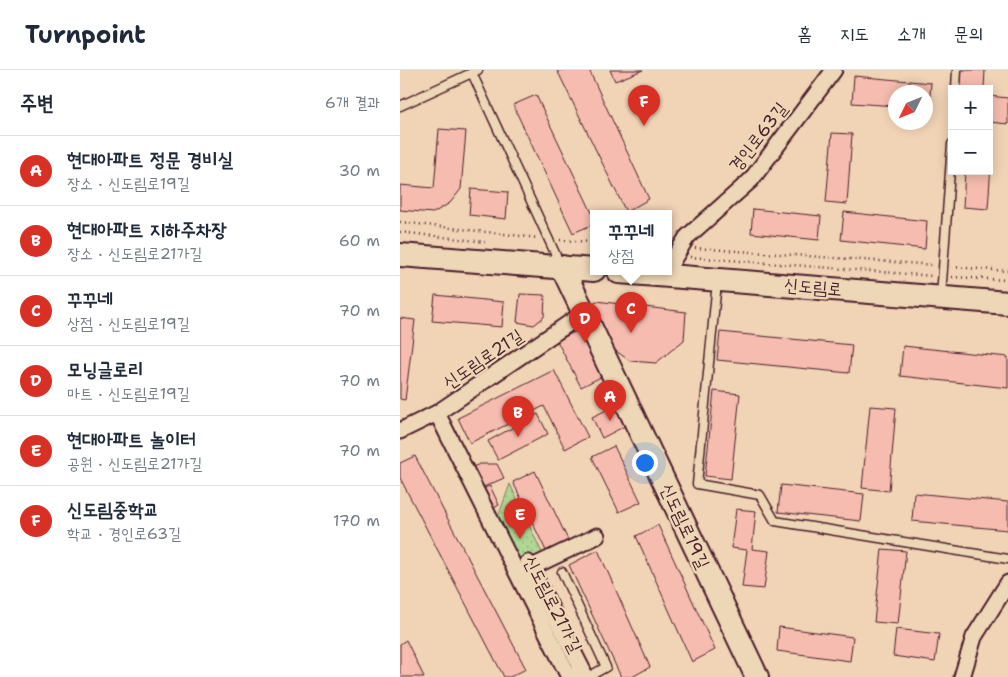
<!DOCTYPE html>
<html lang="ko">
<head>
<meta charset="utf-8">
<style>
	body { margin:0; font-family:"Shantell Sans","Poor Story",sans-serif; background:#f6f6f7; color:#1f2937 }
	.controls { position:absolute; right:15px; top:15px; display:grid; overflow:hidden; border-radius:0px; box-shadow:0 2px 12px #0003 }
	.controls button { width:45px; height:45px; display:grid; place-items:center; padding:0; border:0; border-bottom:1px solid #e0e1e3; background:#fff; color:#1f2937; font:25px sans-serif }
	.compass { position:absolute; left:488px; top:15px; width:45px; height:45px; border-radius:50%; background:#fff; box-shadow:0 2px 12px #0003; rotate:227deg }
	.you { position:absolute; left:244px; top:392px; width:18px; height:18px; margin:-12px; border:4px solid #fff; border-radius:50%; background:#1a73e8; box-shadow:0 0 0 8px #1a73e833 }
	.badge { display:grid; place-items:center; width:32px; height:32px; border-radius:50%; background:#d93025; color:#fff; font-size:16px; font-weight:700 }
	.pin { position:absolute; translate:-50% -41px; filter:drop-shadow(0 1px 2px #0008) }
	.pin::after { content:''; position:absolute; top:26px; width:18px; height:15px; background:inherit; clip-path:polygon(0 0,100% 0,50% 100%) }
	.popup { position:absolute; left:190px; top:140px; width:82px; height:65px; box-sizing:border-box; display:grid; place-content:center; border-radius:0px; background:#fff; filter:drop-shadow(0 1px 4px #0005); font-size:16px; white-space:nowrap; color:#747a83 }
	.popup b { font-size:19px; color:#1f2937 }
	.popup::after { content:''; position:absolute; left:50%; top:100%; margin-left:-10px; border:10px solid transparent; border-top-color:#fff }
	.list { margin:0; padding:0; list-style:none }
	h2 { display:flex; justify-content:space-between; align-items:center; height:65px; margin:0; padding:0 20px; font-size:21px }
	h2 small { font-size:16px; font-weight:400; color:#747a83 }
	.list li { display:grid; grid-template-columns:32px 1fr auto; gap:15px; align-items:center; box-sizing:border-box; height:70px; padding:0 20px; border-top:1px solid #e0e1e3 }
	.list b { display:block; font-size:19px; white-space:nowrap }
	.list p { margin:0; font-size:16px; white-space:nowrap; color:#747a83 }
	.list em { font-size:16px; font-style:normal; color:#747a83 }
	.map { position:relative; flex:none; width:608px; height:607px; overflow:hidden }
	header { display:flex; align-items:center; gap:30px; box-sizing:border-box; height:70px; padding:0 25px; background:#fff; border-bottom:1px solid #e0e1e3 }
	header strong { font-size:24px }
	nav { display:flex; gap:28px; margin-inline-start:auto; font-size:18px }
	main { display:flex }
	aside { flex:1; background:#fff }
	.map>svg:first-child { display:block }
	.green { fill:url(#green-dots); stroke:#7c7b60 }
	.building { fill:#f6bcaf; stroke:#4a1f2b }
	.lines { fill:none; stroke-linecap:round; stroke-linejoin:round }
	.lane-casing { stroke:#4a1f2b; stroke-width:11 }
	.street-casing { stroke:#4a1f2b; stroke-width:19 }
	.secondary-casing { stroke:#4a1f2b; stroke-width:26 }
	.path { stroke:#4a1f2b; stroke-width:2.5; stroke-dasharray:1 4; stroke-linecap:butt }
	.lane { stroke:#eed7b7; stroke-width:8 }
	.street { stroke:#eed7b7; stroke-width:15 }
	.secondary { stroke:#eed7b7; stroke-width:22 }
	.labels { text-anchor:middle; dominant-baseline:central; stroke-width:4.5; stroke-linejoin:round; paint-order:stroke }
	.street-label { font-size:18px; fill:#4a1f2b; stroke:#eed7b7 }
</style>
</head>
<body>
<header>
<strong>Turnpoint</strong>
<nav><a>홈</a><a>지도</a><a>소개</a><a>문의</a></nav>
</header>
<main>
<aside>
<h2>주변<small>6개 결과</small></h2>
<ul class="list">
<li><span class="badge">A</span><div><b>현대아파트 정문 경비실</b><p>장소 · 신도림로19길</p></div><em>30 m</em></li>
<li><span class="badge">B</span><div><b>현대아파트 지하주차장</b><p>장소 · 신도림로21가길</p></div><em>60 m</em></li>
<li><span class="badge">C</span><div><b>꾸꾸네</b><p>상점 · 신도림로19길</p></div><em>70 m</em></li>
<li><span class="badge">D</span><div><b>모닝글로리</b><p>마트 · 신도림로19길</p></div><em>70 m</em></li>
<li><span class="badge">E</span><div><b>현대아파트 놀이터</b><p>공원 · 신도림로21가길</p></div><em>70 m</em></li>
<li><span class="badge">F</span><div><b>신도림중학교</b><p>학교 · 경인로63길</p></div><em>170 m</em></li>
</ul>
</aside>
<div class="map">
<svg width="608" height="607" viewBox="0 0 608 607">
	<defs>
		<pattern id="green-dots" width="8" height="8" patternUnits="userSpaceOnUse" patternTransform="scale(1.25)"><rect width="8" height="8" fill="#afd794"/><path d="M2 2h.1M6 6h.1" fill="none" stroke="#98b880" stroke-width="1.8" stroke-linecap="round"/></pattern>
	</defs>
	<rect width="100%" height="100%" fill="#f1d3b6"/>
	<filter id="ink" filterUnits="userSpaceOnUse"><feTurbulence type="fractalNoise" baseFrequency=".02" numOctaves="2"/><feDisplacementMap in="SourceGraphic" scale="10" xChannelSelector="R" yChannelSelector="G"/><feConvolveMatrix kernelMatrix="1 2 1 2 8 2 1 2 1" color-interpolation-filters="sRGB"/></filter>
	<g filter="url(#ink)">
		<!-- green -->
		<polygon class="green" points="110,414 143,485 118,498 96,453"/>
		<!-- building -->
		<g class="building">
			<polygon points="157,0 189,0 249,129 226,142"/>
			<polygon points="210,0 243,0 215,11"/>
			<polygon points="561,0 585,0 584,19 559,19"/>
			<polygon points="454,6 531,13 529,39 526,39 526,22 496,22 496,36 452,33"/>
			<polygon points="136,25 194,147 194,154 173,163 113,35"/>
			<polygon points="589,26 608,28 608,54 589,52"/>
			<polygon points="39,59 66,61 61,119 50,133 33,143 0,140 0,115 34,118"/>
			<polygon points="432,63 452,64 447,134 426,132"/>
			<polygon points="589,95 591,95 588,139 563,137 565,101 589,101"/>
			<polygon points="71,119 108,122 106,149 69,145"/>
			<polygon points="353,139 421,146 419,170 351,163"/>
			<polygon points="444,142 527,151 525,179 441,170"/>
			<polygon points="120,224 145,225 144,247 134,255 117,252"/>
			<polygon points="35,225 104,232 102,257 32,251"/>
			<polygon points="196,231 286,242 284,270 256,293 230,291 209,276 188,237"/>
			<polygon points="0,248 15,250 5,330 0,329"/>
			<polygon points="182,258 205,305 181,317 157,271"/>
			<polygon points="320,262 452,275 449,303 317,290"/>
			<polygon points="503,276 608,287 608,318 500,306"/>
			<polygon points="154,300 188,367 165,379 144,336 70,373 58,348"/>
			<polygon points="314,321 340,324 331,409 305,406"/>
			<polygon points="217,335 227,355 202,368 192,347"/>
			<polygon points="470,336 496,338 489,421 462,418"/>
			<polygon points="138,344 148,364 98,390 88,371"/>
			<polygon points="214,376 241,432 219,442 192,387"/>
			<polygon points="15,386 126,599 110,607 104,607 0,408 0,393"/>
			<polygon points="80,394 97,394 104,408 79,419 70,398"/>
			<polygon points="135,401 170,474 148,485 113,412"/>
			<polygon points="381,415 464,424 461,451 378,442"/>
			<polygon points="90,416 99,435 87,442 76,421"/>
			<polygon points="514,423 608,432 608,460 512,451"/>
			<polygon points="336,439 356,441 352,479 369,481 364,519 342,517 347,480 331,478"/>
			<polygon points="258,455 315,580 292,592 236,466"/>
			<polygon points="482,479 506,481 498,554 474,552"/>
			<polygon points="198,480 250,597 232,607 221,607 169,495"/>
			<polygon points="379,557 453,567 450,591 377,581"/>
			<polygon points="496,559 539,564 535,592 493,586"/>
			<polygon points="6,570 24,607 0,607 0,574"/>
		</g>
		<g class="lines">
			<defs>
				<g id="lane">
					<polyline points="72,3 160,194"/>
					<polyline points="556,19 557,0"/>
					<polyline points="0,36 78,0"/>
					<polyline points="317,212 297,414 360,425 375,451 608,489"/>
					<polyline points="541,226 552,74"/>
					<polyline points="162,502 206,597 188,607"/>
				</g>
				<g id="street">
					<polyline points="268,198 287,167 351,110 434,0"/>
					<polyline points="37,343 169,607"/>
					<polyline points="0,361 37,343 184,243"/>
					<polyline points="128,493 183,601 172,607"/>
					<polyline points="128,493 130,498 197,466"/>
					<polyline points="562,607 574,567 608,513"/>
				</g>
				<g id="secondary">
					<polyline points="0,185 194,200"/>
					<polyline points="162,197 357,607"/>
					<polyline points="219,202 608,233"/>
				</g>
			</defs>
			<!-- lane casing -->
			<use href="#lane" class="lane-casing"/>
			<!-- street casing -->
			<use href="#street" class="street-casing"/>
			<!-- secondary casing -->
			<use href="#secondary" class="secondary-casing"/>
			<!-- path -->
			<g class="path">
				<polyline points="0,152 138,168"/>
				<polyline points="0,162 85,172"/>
				<polyline points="160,170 194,172"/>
				<polyline points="295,178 534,195"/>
				<polyline points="290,187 534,206"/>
				<polyline points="552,197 608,201"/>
				<polyline points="552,207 608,210"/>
			</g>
			<!-- lane -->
			<use href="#lane" class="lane"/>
			<!-- street -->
			<use href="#street" class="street"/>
			<!-- secondary -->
			<use href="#secondary" class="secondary"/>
		</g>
	</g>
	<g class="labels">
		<!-- street labels -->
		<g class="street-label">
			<text transform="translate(358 67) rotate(-52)">경인로63길</text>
			<text transform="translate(413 217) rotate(5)">신도림로</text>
			<text transform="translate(83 289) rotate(-34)">신도림로21길</text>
			<text transform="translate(285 456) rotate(65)">신도림로19길</text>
			<text transform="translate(153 534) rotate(63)">신도림로21가길</text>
		</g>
	</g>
</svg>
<div class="controls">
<button>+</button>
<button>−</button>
</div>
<svg class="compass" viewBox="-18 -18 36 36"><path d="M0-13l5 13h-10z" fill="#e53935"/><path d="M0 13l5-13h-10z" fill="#747a83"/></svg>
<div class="you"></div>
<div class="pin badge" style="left:210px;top:351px">A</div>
<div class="pin badge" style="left:118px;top:367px">B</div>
<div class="pin badge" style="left:231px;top:263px">C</div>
<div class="popup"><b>꾸꾸네</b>상점</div>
<div class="pin badge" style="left:185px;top:273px">D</div>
<div class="pin badge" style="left:120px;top:469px">E</div>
<div class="pin badge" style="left:244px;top:56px">F</div>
</div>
</main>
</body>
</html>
